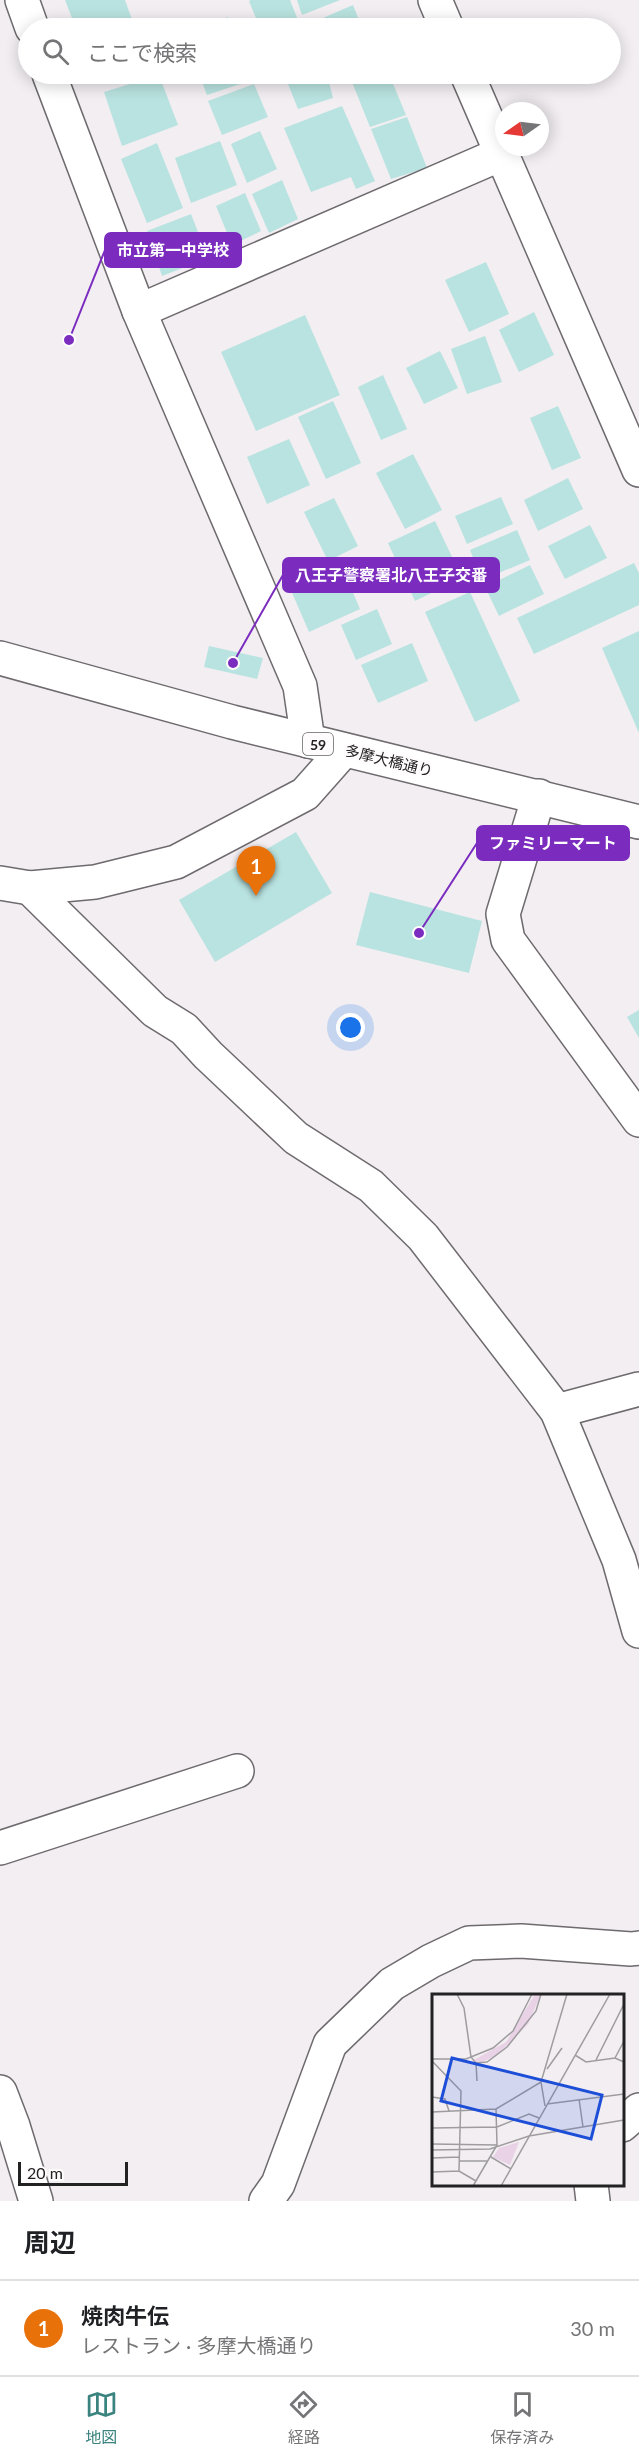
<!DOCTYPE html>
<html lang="ja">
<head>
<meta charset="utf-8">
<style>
	body { margin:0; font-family:Lato,"Noto Sans JP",sans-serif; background:#f6f6f6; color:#202124 }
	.compass { position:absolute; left:495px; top:102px; width:54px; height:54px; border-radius:50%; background:#fff; box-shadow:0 3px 15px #0003; rotate:256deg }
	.scale { position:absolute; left:18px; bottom:15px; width:110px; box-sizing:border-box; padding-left:6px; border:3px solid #232223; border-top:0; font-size:16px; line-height:21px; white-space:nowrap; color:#232223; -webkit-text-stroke:4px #fffcfe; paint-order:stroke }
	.you { position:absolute; left:351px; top:1028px; width:21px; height:21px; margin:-15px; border:4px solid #fff; border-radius:50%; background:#1a73e8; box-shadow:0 0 0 9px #1a73e833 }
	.badge { display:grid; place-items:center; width:39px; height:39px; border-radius:50%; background:#3b837f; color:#fff; font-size:20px; font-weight:700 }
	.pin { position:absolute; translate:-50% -50px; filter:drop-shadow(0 2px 3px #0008) }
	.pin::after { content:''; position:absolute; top:32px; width:21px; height:18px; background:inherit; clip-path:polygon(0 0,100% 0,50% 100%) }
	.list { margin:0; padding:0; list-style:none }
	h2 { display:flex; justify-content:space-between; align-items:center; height:78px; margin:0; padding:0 24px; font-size:26px }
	h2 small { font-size:20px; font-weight:400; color:#757577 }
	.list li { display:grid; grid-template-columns:39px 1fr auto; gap:18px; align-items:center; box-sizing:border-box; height:96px; padding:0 24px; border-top:2px solid #e0e0e0 }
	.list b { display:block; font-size:22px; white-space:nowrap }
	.list p { margin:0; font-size:20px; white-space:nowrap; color:#757577 }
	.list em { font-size:20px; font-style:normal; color:#757577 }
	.icon { flex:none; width:33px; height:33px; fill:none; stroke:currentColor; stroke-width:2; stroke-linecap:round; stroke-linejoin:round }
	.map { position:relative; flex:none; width:639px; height:2201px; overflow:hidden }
	.search { position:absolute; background:#fff; box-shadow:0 3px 15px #0003; left:18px; right:18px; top:18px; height:66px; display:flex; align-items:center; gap:15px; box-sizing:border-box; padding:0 21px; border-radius:33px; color:#757577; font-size:22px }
	.sheet { height:174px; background:#fff }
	nav { display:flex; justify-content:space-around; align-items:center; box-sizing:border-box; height:84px; border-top:2px solid #e0e0e0; background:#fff; font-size:16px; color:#757577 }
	nav a { display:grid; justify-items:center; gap:3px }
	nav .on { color:#3b837f }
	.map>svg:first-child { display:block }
	.building { fill:#b9e3e0 }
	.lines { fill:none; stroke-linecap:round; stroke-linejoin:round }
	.minor-casing { stroke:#6e6a6e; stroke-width:36 }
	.tertiary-casing { stroke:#6e6a6e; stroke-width:36 }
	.primary-casing { stroke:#6e6a6e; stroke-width:36 }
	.minor { stroke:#fff; stroke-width:33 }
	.tertiary { stroke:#fff; stroke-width:33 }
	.primary { stroke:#fff; stroke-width:33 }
	.labels { text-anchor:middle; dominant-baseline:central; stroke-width:5; stroke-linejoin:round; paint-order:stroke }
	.shield { fill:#fffcfe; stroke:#656365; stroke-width:1.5 }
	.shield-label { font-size:14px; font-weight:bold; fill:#232223 }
	.street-label { font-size:15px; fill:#232223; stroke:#fffcfe }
	.inset-road { fill:none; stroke:#9f9c9f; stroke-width:1.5 }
	.view { fill:#1d4ed8; fill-opacity:0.15; stroke:#1d4ed8; stroke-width:3 }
	.inset-edge { fill:none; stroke:#232223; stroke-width:3 }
	.leader { fill:none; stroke:#7b2cbf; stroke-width:2 }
	.callout-dot { fill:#7b2cbf; stroke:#fffcfe; stroke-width:2 }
	.callout { fill:#7b2cbf; stroke:#7b2cbf; stroke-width:2 }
	.callout-label { font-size:16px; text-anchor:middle; font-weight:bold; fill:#fff }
</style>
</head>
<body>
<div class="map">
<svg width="639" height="2201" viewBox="0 0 639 2201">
	<rect width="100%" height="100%" fill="#f2eef2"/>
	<!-- building -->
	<g class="building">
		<polygon points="65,0 125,0 135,28 68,28 67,25 74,23"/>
		<polygon points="251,0 290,0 301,28 260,28 249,1"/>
		<polygon points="297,0 340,0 302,15"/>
		<polygon points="353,5 362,28 319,28 316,21"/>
		<polygon points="228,17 232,28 194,28"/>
		<polygon points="199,74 246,74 249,81 207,95"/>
		<polygon points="284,74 327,74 333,98 298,109"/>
		<polygon points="361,74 389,74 406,115 370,127 350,77"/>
		<polygon points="159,75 178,125 122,146 104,92"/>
		<polygon points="254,84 268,117 222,135 208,101"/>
		<polygon points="342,106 375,181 356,189 351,177 311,192 284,128"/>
		<polygon points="407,117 427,168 391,179 371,129"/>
		<polygon points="260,131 277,169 247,183 231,144"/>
		<polygon points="220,141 237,185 191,203 175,158"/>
		<polygon points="157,143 183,208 147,223 121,159"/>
		<polygon points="282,180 298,219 269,233 252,194"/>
		<polygon points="245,193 261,231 232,245 216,206"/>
		<polygon points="191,214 208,258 162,276 147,231"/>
		<polygon points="486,262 509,314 469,332 445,280"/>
		<polygon points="534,312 554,355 519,372 499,330"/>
		<polygon points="305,315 340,395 256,431 221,352"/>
		<polygon points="485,336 502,382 467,394 451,349"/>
		<polygon points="440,351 458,388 424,404 406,368"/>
		<polygon points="383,375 407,429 381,440 358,387"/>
		<polygon points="333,401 361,463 326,479 298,417"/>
		<polygon points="558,406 581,458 552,470 530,418"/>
		<polygon points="289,439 310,485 267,504 247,457"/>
		<polygon points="413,454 442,510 405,529 376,473"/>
		<polygon points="568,478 583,509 538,531 524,500"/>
		<polygon points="501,497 513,524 467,544 455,516"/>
		<polygon points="334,498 358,546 328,561 304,512"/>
		<polygon points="435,521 462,578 415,601 388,543"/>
		<polygon points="590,525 607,558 565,579 548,546"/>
		<polygon points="517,530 530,560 482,580 470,550"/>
		<polygon points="634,563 639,573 639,605 534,654 517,618"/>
		<polygon points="341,565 360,609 309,632 290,588"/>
		<polygon points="530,565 544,594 499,616 485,587"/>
		<polygon points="470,592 520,701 475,722 425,612"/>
		<polygon points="377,609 392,644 356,660 341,625"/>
		<polygon points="639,631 639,733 602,648"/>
		<polygon points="412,643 428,681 378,703 361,665"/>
		<polygon points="209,646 263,658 257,679 204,667"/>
		<polygon points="296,832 332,893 215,962 179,900"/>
		<polygon points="370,892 482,921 469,973 356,945"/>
		<polygon points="639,1010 639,1038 627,1017"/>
	</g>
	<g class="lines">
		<defs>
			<g id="minor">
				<polyline points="22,0 32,28"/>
				<polyline points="49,74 139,311 300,686 308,741"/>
				<polyline points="139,311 501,154"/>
				<polyline points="539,796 503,914 508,940 639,1120"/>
				<polyline points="0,883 30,888 95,882 176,862 305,794 344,750"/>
				<polyline points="30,888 155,1011 184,1029 208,1055 296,1138 371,1186 423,1237 557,1411 619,1560 639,1631"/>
				<polyline points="557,1411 639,1389"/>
				<polyline points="0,1848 237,1771"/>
				<polyline points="622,2125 639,2110"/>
				<polyline points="591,2184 593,2201"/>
				<polyline points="266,2201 278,2184 330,2044 392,1984 431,1961 469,1943 521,1941 631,1949 639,1948"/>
			</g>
			<g id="tertiary">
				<polyline points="435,0 447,28"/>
				<polyline points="467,74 639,470"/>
				<polyline points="0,2092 13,2126 36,2201"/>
			</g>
			<polyline id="primary" points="0,658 232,722 639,822"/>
		</defs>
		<!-- minor casing -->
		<use href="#minor" class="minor-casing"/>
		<!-- tertiary casing -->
		<use href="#tertiary" class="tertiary-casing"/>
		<!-- primary casing -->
		<use href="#primary" class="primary-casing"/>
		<!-- minor -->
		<use href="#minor" class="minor"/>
		<!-- tertiary -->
		<use href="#tertiary" class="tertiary"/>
		<!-- primary -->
		<use href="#primary" class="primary"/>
	</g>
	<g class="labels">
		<!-- shield labels -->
		<rect class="shield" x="303" y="733" width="30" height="22" rx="4.5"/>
		<g class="shield-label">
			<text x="318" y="744">59</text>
		</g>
		<!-- street labels -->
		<g class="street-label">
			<text transform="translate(389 760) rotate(14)">多摩大橋通り</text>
		</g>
	</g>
	<!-- overview -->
	<g transform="translate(432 1994)">
		<rect width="192" height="192" fill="#f2eef2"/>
		<path d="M 103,0 L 109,0 L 96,30 L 65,61 L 48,69 L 40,67 L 74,48 ZM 87,148 L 78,171 L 61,163 L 67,154 Z" fill="#ead2e6"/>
		<path class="inset-road" d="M 25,0 L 32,14 L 39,63 L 44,69 L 55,68 L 75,53 L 104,17 L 109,0M 143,61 L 154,68 L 183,64 L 192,68M 183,64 L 192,47M 0,65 L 34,65 L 61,54 L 81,37 L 100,0M 164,66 L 192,10M 0,67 L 29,97 L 27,177M 44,69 L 45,87M 115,75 L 130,54M 0,103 L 13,105 L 17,117M 147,105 L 151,133M 115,110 L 192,100M 113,112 L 109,88 L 135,0M 0,118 L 64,115 L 109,88M 0,134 L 65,133 L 97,120 L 107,124M 0,150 L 65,151M 0,156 L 58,155 L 97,142 L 192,126M 59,163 L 79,175M 0,164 L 27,163M 27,167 L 55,167M 0,178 L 27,177 L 44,187M 41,192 L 65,151 L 64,115M 69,192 L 178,0"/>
		<path class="view" d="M 20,64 L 170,101 L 159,145 L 9,107 Z"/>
		<rect width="192" height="192" class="inset-edge"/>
	</g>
	<!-- callouts -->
	<path class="leader" d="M69 340L105 250M233 663L283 575M419 933L477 843"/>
	<g class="callout-dot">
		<circle cx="69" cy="340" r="6"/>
		<circle cx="233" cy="663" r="6"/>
		<circle cx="419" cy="933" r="6"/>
	</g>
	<g class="callout">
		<rect x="105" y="233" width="136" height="34" rx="6"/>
		<rect x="283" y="558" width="216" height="34" rx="6"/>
		<rect x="477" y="826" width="152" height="34" rx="6"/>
	</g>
	<g class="callout-label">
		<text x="173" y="256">市立第一中学校</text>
		<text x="391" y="581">八王子警察署北八王子交番</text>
		<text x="553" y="849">ファミリーマート</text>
	</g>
</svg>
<svg class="compass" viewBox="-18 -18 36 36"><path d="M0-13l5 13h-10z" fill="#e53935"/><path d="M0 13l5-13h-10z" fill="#757577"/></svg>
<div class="scale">20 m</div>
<div class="you"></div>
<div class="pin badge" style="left:256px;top:896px;background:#e8710a">1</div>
<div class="search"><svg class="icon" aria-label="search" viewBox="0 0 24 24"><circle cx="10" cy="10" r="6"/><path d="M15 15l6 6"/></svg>ここで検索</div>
</div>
<section class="sheet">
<h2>周辺<small></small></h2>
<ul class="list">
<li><span class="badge" style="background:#e8710a">1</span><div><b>焼肉牛伝</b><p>レストラン · 多摩大橋通り</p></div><em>30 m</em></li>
</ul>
</section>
<nav>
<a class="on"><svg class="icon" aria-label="map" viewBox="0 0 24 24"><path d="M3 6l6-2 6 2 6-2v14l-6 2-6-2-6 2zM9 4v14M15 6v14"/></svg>地図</a>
<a><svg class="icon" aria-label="directions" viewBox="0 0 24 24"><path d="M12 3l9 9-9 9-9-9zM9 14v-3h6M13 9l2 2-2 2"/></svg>経路</a>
<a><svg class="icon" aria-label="saved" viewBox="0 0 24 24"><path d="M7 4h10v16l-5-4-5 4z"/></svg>保存済み</a>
</nav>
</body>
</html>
